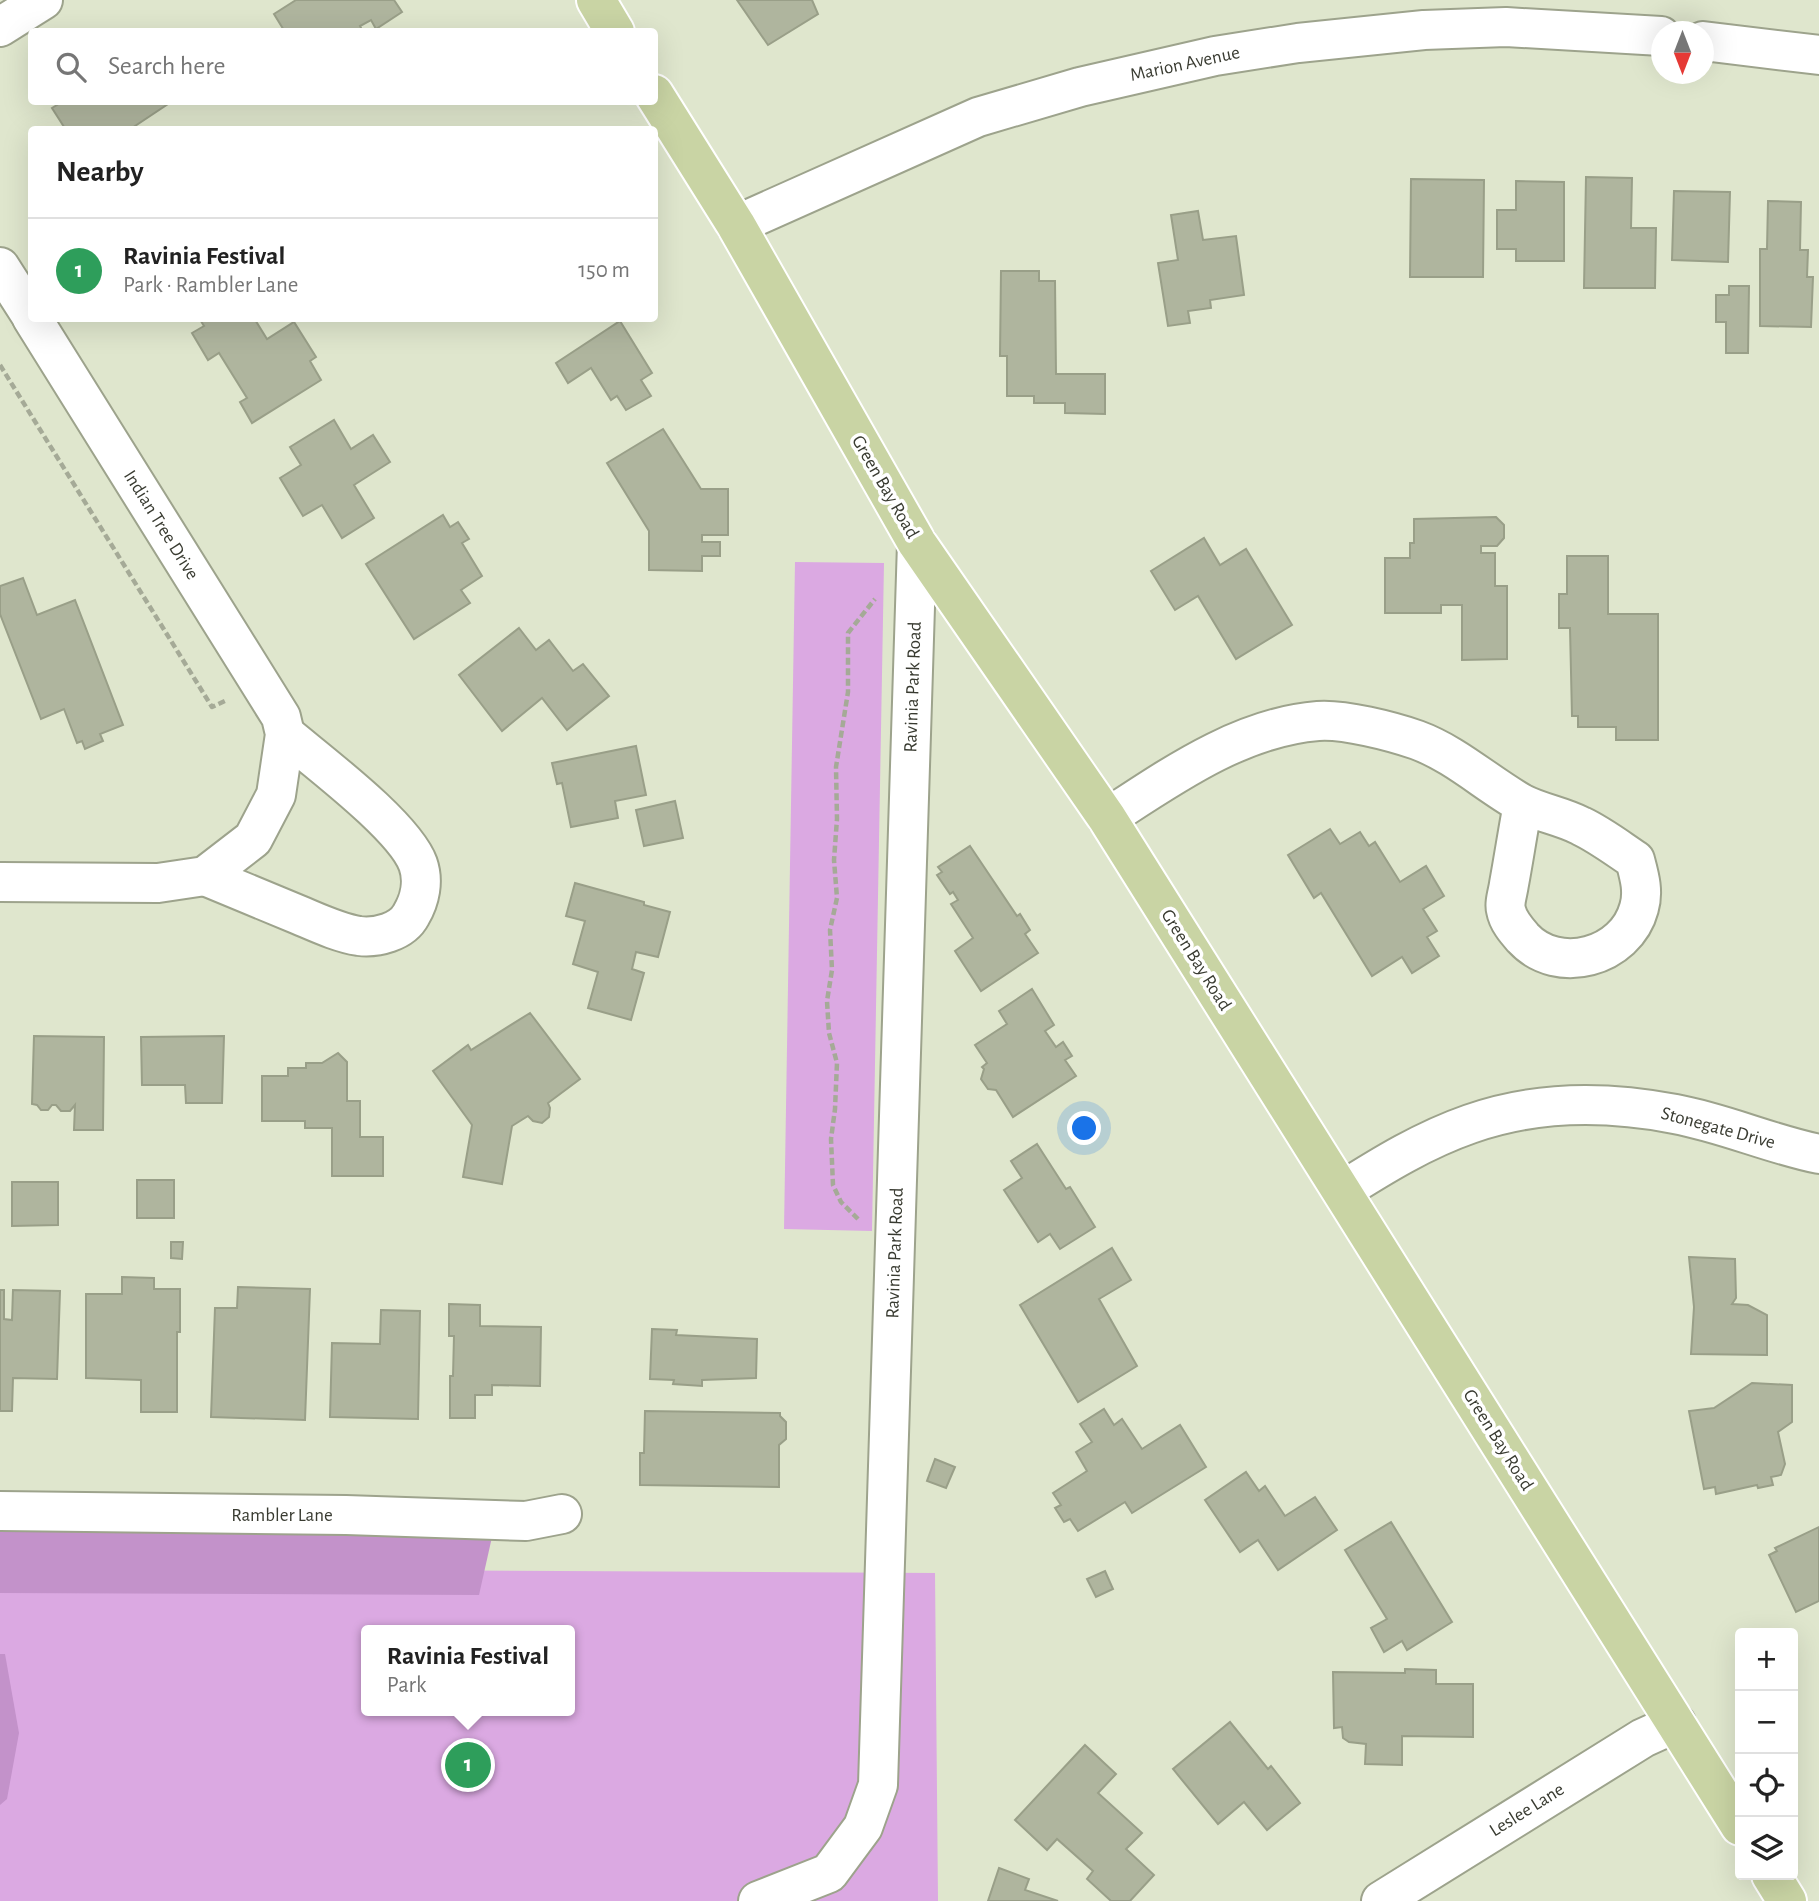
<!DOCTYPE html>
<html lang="en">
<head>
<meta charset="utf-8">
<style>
	body { margin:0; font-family:"Alegreya Sans",sans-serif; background:#f2f2f2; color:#222 }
	.controls { position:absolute; right:21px; bottom:21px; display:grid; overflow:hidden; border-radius:7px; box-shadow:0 7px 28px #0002 }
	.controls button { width:63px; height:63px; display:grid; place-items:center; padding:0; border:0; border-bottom:2px solid #e0e0e0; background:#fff; color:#222; font:35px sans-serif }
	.compass { position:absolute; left:1651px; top:21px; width:63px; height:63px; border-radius:50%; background:#fff; box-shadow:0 7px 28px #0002; rotate:180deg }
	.you { position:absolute; left:1085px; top:1129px; width:24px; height:24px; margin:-18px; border:5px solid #fff; border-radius:50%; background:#1a73e8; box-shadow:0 0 0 10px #1a73e833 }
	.badge { display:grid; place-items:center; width:46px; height:46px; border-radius:50%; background:#111827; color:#fff; font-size:23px; font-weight:700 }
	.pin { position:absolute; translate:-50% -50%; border:4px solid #fff; box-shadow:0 2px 7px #0006 }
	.popup { position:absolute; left:361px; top:1625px; width:214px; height:91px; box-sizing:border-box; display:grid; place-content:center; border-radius:7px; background:#fff; filter:drop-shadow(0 2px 5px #0005); font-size:23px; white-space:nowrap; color:#767676 }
	.popup b { font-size:26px; color:#222 }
	.popup::after { content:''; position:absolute; left:50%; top:100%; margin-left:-14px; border:14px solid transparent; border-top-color:#fff }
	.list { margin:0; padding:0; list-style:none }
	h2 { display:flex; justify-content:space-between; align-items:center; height:91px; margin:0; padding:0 28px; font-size:30px }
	h2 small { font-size:23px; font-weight:400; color:#767676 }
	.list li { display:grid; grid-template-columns:46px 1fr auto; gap:21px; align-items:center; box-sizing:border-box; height:105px; padding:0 28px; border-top:2px solid #e0e0e0 }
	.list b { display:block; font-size:26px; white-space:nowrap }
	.list p { margin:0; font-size:23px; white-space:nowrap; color:#767676 }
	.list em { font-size:23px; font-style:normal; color:#767676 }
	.icon { flex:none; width:38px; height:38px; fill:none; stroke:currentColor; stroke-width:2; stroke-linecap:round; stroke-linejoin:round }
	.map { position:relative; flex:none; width:1819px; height:1901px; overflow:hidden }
	.search { position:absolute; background:#fff; box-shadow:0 7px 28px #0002; left:28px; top:28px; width:630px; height:77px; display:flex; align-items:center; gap:18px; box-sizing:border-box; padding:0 24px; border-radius:7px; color:#767676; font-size:26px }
	.panel { position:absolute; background:#fff; box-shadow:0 7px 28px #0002; left:28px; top:126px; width:630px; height:196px; border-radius:7px }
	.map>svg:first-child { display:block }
	.green { fill:#dba9e2; fill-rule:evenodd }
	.forest { fill:#c392ca }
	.building { fill:#afb59e; stroke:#999f88; stroke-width:2 }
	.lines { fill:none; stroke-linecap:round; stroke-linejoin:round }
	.minor-casing { stroke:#9da38c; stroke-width:42 }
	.major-casing { stroke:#fff; stroke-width:42 }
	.path { stroke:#a5aa97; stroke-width:4.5; stroke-dasharray:7 3.5; stroke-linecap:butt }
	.minor { stroke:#fff; stroke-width:38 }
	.major { stroke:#c9d4a4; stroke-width:38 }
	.labels { text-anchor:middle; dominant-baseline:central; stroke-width:7; stroke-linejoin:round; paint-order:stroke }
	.street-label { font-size:19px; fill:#393b31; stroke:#fff }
</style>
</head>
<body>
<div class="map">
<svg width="1819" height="1901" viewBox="0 0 1819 1901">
	<rect width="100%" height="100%" fill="#dfe6cd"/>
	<!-- green -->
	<g class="green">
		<polygon points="795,562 884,563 872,1231 784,1229"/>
		<path d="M 0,1568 L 935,1573 L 938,1901 L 0,1901 ZM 366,1630 L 570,1630 L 570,1711 L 366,1711 Z"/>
	</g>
	<!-- forest -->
	<g class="forest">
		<polygon points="0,1520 492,1537 479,1595 0,1593"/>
		<polygon points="0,1654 5,1654 19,1733 7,1799 0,1805"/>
	</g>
	<!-- building -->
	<g class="building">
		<polygon points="296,0 394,0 402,12 376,29 371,20 360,26 363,32 285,32 274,14"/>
		<polygon points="737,0 812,0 818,14 768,45"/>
		<polygon points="62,102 171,102 129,130 66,130 52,108"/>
		<polygon points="1586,177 1632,178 1631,228 1656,228 1655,288 1584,288"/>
		<polygon points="1411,179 1484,180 1483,277 1410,277"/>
		<polygon points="1516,181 1564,182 1564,261 1516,261 1516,249 1497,249 1497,210 1516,210"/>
		<polygon points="1674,191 1730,192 1728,262 1672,260"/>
		<polygon points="1768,201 1801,202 1800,250 1808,250 1807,277 1813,277 1811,327 1760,326 1760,249 1767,249"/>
		<polygon points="1198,211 1203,240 1236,236 1244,295 1210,300 1211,308 1188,311 1190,323 1168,326 1158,263 1178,260 1171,215"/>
		<polygon points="1001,271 1039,271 1039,281 1055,281 1056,374 1105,374 1105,414 1065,413 1065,403 1034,403 1034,396 1007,396 1007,356 1000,356"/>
		<polygon points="1729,286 1749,286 1748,353 1726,353 1726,322 1716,322 1716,295 1729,295"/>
		<polygon points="199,318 254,318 267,339 294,322 316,357 310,361 321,380 252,423 240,402 247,398 219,353 208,360 192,333 204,326"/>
		<polygon points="620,321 652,373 641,380 651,396 626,410 617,396 611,400 591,368 568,383 556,363"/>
		<polygon points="334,420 351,449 373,435 390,462 354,485 374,518 342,538 322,505 303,516 280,478 301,465 290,447"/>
		<polygon points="663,429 701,489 728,489 728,535 702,535 702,542 720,542 720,556 702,556 702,571 649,570 649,531 607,463"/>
		<polygon points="443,515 450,527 458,522 469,539 462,543 482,576 461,590 470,603 414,639 366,564"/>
		<polygon points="1496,517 1504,525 1504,538 1497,546 1481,546 1481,553 1495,553 1495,586 1507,586 1507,659 1462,660 1462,605 1441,605 1441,613 1385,613 1385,558 1410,558 1410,543 1414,543 1414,519"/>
		<polygon points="1204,538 1220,565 1246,549 1292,625 1236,659 1198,596 1175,610 1151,571"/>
		<polygon points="1567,556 1608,556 1608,614 1658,614 1658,740 1616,740 1616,727 1578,727 1578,716 1572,716 1570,628 1559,628 1559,594 1567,594"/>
		<polygon points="23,578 37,615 75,600 123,725 100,734 103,741 85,749 82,741 77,743 64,709 41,719 0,614 0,586"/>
		<polygon points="519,628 536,650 549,640 573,671 583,664 609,696 567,730 542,698 502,731 459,675"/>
		<polygon points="636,746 646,795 615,801 618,818 571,827 562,783 557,784 552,763"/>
		<polygon points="675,801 683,838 644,846 636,810"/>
		<polygon points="1330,829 1340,844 1360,832 1369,846 1375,842 1400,882 1426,866 1444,896 1423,909 1437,931 1427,937 1439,956 1412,973 1402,957 1372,976 1321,893 1314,898 1288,855"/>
		<polygon points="970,846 1017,916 1020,914 1030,930 1025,934 1038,953 981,991 955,951 973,938 951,904 958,900 953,892 950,894 937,875 942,872 938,867"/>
		<polygon points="575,883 644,902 644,905 670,912 658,957 636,952 632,969 644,973 631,1020 588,1008 598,972 573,964 585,921 566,916"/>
		<polygon points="1032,989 1054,1025 1045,1031 1056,1047 1063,1042 1072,1056 1065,1060 1076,1076 1013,1117 996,1090 988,1089 981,1079 984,1069 982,1067 987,1063 975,1045 1007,1024 999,1011"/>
		<polygon points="530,1013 580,1079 548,1103 550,1108 549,1117 542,1123 533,1121 528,1116 512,1126 502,1184 463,1177 472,1125 433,1071 468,1045 471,1050"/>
		<polygon points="34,1036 104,1037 103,1130 74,1130 75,1105 70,1111 61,1111 56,1105 52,1105 48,1110 41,1110 37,1105 32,1104"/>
		<polygon points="224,1036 222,1103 186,1103 185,1085 142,1085 141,1037"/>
		<polygon points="338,1053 347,1062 347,1101 360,1101 360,1137 383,1137 383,1176 332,1176 332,1128 305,1128 305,1121 262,1121 262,1076 288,1076 288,1068 306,1068 306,1063 322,1063"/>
		<polygon points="1037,1144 1066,1189 1070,1187 1095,1227 1060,1249 1050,1234 1038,1242 1004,1190 1022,1178 1011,1161"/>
		<rect x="137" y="1180" width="37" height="38"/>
		<polygon points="12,1182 58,1182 58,1225 12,1226"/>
		<polygon points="171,1242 183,1242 182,1259 171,1258"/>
		<polygon points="1112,1248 1131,1280 1099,1299 1137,1366 1078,1402 1020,1305"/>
		<polygon points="1689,1257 1735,1259 1736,1298 1732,1304 1748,1305 1767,1315 1767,1355 1691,1354 1694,1307"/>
		<polygon points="122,1277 154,1278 154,1289 180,1289 180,1332 177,1332 177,1412 141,1412 141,1380 86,1378 86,1294 122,1294"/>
		<polygon points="238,1287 310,1289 305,1420 211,1417 215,1308 237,1308"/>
		<polygon points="0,1290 4,1290 4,1319 12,1320 13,1290 60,1291 57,1379 13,1378 12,1411 0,1411"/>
		<polygon points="449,1304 480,1305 480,1326 541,1327 540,1386 492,1385 492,1395 475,1395 475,1418 450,1418 450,1376 453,1376 454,1336 449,1336"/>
		<polygon points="381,1310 420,1311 418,1419 330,1417 332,1343 380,1344"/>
		<polygon points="652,1329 677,1330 676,1335 757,1339 756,1378 702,1380 702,1386 673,1384 674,1380 650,1379"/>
		<polygon points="1752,1383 1792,1385 1792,1422 1778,1432 1785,1464 1781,1475 1771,1477 1773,1485 1758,1488 1757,1485 1716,1494 1715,1487 1704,1489 1689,1411 1714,1408"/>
		<polygon points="1104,1409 1114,1425 1122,1419 1142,1449 1180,1425 1206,1467 1132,1513 1125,1502 1078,1531 1070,1519 1064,1522 1055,1508 1061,1505 1053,1493 1087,1471 1076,1452 1092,1442 1080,1424"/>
		<polygon points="645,1411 780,1413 780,1416 786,1422 786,1439 779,1445 779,1487 640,1485 640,1453 644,1453"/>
		<polygon points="935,1459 955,1467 946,1488 927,1481"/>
		<polygon points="1246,1472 1259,1491 1265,1486 1285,1516 1315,1497 1337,1530 1278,1570 1258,1540 1240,1552 1205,1500"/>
		<polygon points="1391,1522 1452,1622 1407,1650 1402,1641 1384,1652 1371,1628 1387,1619 1345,1550"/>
		<polygon points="1819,1527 1819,1601 1796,1612 1769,1555 1777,1551 1775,1548"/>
		<polygon points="1105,1571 1113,1589 1096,1597 1087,1579"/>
		<polygon points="1405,1669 1436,1670 1436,1684 1473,1684 1473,1737 1402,1736 1402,1765 1365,1764 1366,1744 1349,1742 1343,1738 1342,1727 1334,1728 1333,1672 1405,1673"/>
		<polygon points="1230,1722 1268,1769 1271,1766 1300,1803 1267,1830 1244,1802 1218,1824 1173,1769"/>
		<polygon points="1085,1745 1116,1774 1098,1793 1142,1833 1126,1849 1154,1875 1130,1901 1111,1901 1087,1879 1093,1871 1057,1839 1047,1850 1015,1820"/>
		<polygon points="999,1868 1029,1879 1025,1890 1058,1901 988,1901"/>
	</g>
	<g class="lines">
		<defs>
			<g id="minor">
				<polyline points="0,27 43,0"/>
				<polyline points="1703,41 1819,55"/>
				<polyline points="736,225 978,117 1080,87 1215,56 1298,43 1424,30 1506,27 1661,36"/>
				<polyline points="0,267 32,317"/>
				<path d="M 1107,818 C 1170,777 1240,727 1318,721 C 1344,719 1391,731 1417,740 C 1455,754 1486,783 1521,803 C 1540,813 1562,816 1581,826 C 1600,835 1617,848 1635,860 C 1639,875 1644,891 1639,908 C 1626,957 1558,976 1523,938 C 1516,930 1508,921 1506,910 C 1504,903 1508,892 1509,884 C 1514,857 1518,830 1523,804"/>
				<path d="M 205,876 C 236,889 268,902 299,915 C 318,923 339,933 359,936 C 377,938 402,932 411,915 C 420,900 424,881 418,864 C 404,826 318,762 285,734"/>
				<polyline points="0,882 158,883 205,876 253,839 276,795 285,734 281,717 32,318"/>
				<path d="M 1342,1191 C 1383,1165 1424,1140 1470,1124 C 1535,1101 1607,1101 1675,1114 C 1724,1123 1770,1144 1819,1154"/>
				<polyline points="0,1511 346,1515 526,1521 562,1514"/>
				<polyline points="758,1901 829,1873 863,1827 878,1785 917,543"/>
				<polyline points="1381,1901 1643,1738 1676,1723"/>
			</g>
			<g id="major">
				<polyline points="596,0 615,32"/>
				<polyline points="654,94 736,225 917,543 1107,818 1740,1826"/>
				<polyline points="1771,1875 1787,1901"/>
			</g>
		</defs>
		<!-- minor casing -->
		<use href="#minor" class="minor-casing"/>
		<!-- major casing -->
		<use href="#major" class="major-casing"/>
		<!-- path -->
		<g class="path">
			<polyline points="0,365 212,707 227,700"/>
			<polyline points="858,1219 841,1202 833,1185 831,1139 835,1109 837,1063 829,1033 827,1001 832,970 830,930 837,898 834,860 837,819 836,767 848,692 848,633 875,599"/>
		</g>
		<!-- minor -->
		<use href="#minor" class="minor"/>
		<!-- major -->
		<use href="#major" class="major"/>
	</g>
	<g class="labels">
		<!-- street labels -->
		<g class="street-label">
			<text transform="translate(1185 64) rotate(-12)">Marion Avenue</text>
			<text transform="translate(885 487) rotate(60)">Green Bay Road</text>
			<text transform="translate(161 525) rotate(58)">Indian Tree Drive</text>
			<text transform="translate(913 687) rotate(-88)">Ravinia Park Road</text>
			<text transform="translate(1196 960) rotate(58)">Green Bay Road</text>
			<text transform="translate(1718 1128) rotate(15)">Stonegate Drive</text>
			<text transform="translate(895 1253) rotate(-88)">Ravinia Park Road</text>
			<text transform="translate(1498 1440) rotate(58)">Green Bay Road</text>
			<text x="282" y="1515">Rambler Lane</text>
			<text transform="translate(1527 1810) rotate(-32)">Leslee Lane</text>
		</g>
	</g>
</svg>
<div class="controls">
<button>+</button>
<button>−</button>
<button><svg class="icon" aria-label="locate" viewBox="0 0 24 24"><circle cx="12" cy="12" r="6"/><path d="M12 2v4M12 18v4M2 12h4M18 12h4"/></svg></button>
<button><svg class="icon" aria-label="layers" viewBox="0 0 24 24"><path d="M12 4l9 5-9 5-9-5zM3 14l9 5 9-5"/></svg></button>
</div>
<svg class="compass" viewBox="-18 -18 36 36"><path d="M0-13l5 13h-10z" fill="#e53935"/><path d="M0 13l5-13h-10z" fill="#767676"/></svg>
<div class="you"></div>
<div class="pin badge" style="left:468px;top:1765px;background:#2e9e5b">1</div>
<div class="popup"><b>Ravinia Festival</b>Park</div>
<div class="search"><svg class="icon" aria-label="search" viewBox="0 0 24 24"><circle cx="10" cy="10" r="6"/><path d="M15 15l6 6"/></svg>Search here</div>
<section class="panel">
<h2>Nearby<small></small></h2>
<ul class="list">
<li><span class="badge" style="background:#2e9e5b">1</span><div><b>Ravinia Festival</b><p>Park · Rambler Lane</p></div><em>150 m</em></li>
</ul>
</section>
</div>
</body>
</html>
